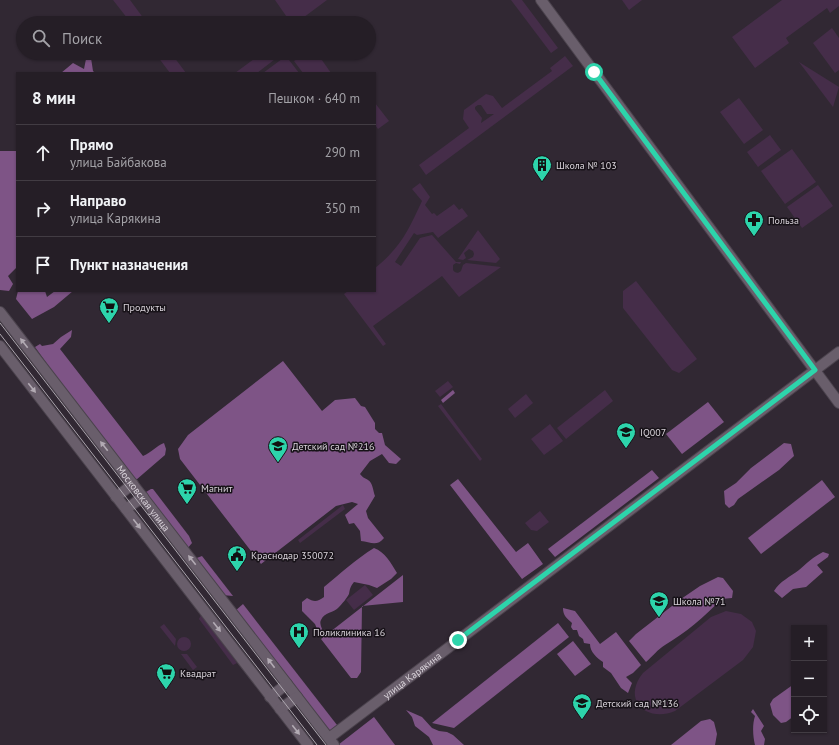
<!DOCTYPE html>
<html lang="ru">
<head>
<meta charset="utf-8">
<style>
	body { margin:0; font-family:"PT Sans",sans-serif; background:#312b32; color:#f1f3f6 }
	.controls { position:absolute; right:12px; bottom:12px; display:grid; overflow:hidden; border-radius:0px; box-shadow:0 1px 3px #0004 }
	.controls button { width:36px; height:36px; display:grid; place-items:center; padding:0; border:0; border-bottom:1px solid #423c43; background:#251e26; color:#f1f3f6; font:20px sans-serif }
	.stop { position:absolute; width:12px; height:12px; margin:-9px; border:3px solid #2dd4ab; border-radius:50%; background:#fff }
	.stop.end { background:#2dd4ab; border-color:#fff; box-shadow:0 1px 4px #0008 }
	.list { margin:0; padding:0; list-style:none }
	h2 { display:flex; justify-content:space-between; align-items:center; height:52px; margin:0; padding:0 16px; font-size:17px }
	h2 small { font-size:13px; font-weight:400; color:#a3a2a7 }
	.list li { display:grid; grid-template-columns:26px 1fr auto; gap:12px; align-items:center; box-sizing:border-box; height:56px; padding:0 16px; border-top:1px solid #423c43 }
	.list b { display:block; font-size:15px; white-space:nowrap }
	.list p { margin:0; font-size:13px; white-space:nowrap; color:#a3a2a7 }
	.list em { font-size:13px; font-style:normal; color:#a3a2a7 }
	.icon { flex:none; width:22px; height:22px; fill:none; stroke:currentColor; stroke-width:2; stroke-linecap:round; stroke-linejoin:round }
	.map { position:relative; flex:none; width:839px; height:745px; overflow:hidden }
	.search { position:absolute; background:#251e26; box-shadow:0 1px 3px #0004; left:16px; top:16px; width:360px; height:44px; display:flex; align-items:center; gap:10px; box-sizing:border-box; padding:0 14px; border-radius:22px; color:#a3a2a7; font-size:15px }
	.panel { position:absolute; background:#251e26; box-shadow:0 1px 3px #0004; left:16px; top:72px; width:360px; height:220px; border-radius:0px }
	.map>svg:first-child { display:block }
	.green { fill:#452d49; fill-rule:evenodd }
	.forest { fill:#7e5486 }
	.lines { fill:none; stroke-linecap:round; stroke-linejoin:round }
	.minor-casing { stroke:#4b434d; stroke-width:12 }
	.minor { stroke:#695e6b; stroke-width:10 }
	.tram { stroke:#ada7af; stroke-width:1 }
	.oneway { fill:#b2aab3 }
	.route { stroke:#2dd4ab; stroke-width:5 }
	.labels { text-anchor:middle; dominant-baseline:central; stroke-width:3; stroke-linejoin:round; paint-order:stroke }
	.poi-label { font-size:10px; fill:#d9d3da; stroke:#171218; text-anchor:start }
	.street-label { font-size:10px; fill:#d9d3da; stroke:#171218 }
</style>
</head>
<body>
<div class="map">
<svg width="839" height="745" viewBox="0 0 839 745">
	<rect width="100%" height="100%" fill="#312833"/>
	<!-- green -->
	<g class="green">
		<polygon points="113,0 130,0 147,23 131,23"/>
		<polygon points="275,0 327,0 296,23 291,23"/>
		<polygon points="511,0 522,0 558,48 551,53"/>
		<polygon points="622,0 642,0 629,10"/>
		<polygon points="782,0 839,0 839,6 830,13 827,8 786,38 789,43 755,68 732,37"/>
		<polygon points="832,28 839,38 839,70 835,73 813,43"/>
		<polygon points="155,53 171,53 186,73 170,73"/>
		<polygon points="259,53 283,53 257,73 235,73 258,56"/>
		<polygon points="305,53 317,53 331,73 303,73 294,61"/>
		<polygon points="286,56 299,73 263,73"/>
		<path d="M 565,56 L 573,66 L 426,175 L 419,165 L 469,128 L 463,119 L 464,110 L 486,94 L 493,96 L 502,108 L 552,71 L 550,68 ZM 478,105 L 481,105 L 487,114 L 494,114 L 481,123 L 482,118 L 475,109 L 475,107 Z"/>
		<polygon points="799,62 839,87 833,107"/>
		<polygon points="739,98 763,130 744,144 720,112"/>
		<polygon points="375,103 389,121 378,129 375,125"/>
		<polygon points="770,135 781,150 758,167 747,152"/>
		<polygon points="792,149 816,182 785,204 761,171"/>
		<path d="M 420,183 L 430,197 L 425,205 L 432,214 L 434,213 L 437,216 L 454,204 L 459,210 L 462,208 L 468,216 L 438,238 L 433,232 L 417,235 L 414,233 L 395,262 L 401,266 L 420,238 L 432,235 L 456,262 L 461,262 L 460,264 L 456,263 L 453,265 L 453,270 C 455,273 458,274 461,271 L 463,265 L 466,263 L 501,267 L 459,297 L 442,276 L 373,326 L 386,344 L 383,346 L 344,294 L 348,291 L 375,291 L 375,268 C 401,247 408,231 422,201 L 412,189 Z"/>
		<polygon points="818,185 833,206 802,228 787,207"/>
		<polygon points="478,230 500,259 496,263 467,260 473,257 474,254 473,251 469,249 464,253 466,258 463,260 458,259"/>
		<polygon points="636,281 697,359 679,373 672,370 623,308 623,291"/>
		<polygon points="448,381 453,387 440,397 435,391"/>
		<polygon points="605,390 613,401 566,439 557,428"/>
		<polygon points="526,394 533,403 515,418 508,409"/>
		<polygon points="441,404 482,459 480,461 438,406"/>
		<polygon points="550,424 563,441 544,455 531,439"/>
		<polygon points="343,505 345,509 300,543 298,540"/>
		<polygon points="540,511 549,522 537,531 531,530 525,523"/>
		<polygon points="365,585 373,595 354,610 346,600"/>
		<path d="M 726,611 L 741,614 L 752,622 L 756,631 L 753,647 L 743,660 L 675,711 C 647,723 621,700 643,673 L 711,617 Z"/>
		<polygon points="201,615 237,663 233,665 199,619"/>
		<polygon points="164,624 176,639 175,646 160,627"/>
		<circle cx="184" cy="644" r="7"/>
		<polygon points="181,654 187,654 197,667 193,670"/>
	</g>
	<!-- forest -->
	<g class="forest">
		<polygon points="91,58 93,71 95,73 61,73 73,63 84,69 86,59"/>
		<polygon points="0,151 17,151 17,267 8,276 13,284 9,291 0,290"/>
		<polygon points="18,291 45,291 47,297 55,291 73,291 54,307 32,319 16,299"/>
		<path d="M 72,330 L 71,337 L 60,349 L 143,456 C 152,452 156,446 164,443 L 166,449 L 165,455 L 136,480 L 64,388 L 35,347 L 40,344 L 42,346 L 53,344 L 61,337 Z"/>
		<path d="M 283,361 L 322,411 L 335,400 L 355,398 L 361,406 L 365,407 L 375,423 L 375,429 L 379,433 L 382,433 L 385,445 L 401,459 L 396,464 L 389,463 L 382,454 L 370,461 L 360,474 C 363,478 365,478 368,480 C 373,483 373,491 375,496 L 366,511 L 368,518 L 384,538 C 377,547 370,542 361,541 L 360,531 L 354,523 L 349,524 L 345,515 L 358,504 L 352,502 L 336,506 L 261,564 L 180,459 L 178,449 L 188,435 Z"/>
		<polygon points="453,390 455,393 443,403 441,400"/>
		<polygon points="708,402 724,422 682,454 666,434"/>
		<polygon points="784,443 791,444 794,456 779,470 738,499 734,505 729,508 725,504 724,491 736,483 751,468"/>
		<polygon points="652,470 659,478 555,557 548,549"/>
		<polygon points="458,479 516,552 528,543 543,564 522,579 450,485"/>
		<polygon points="822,480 835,497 761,554 748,538"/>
		<polygon points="151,489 153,489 189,536 192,543 187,549 145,495 146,492"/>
		<path d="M 374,548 C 385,552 391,563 397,573 L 391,579 L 377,588 L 369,585 L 354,582 C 350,587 350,589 349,594 C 347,598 342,604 339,607 C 334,613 324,612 321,620 C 319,623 322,628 323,632 L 320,633 L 317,629 L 315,624 L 302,611 L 302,602 L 307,598 C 314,602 317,602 324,597 L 324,587 C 340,574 356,559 374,548 Z"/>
		<path d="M 823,552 L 829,554 L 828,557 L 817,565 L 823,572 L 806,587 L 793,589 L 782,598 L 774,591 C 780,581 790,577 799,570 C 807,563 813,557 823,552 Z"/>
		<polygon points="202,556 233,596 222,595 194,559"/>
		<polygon points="403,575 403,602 362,606 361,672 357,678 351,678 321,639"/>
		<path d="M 718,577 L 723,578 L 733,591 L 732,598 L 721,599 C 705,617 685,633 665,645 C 658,649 652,657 646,662 L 629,641 L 636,634 L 681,599 L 700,586 Z"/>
		<polygon points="243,604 337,725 328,732 235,611"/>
		<path d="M 563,608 L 575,611 L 600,644 L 616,632 L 641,665 L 633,673 L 626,677 L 632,683 L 628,693 L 621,688 L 611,673 L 603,667 L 603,662 C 597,658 590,652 590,644 L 584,643 L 583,639 L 579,636 L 577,630 L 573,630 L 571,627 L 572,623 C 567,618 563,616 563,608 Z"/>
		<polygon points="558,623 569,637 454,728 432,723"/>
		<polygon points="573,641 591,664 575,676 557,654"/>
		<polygon points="794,684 794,716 786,722 781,723 773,715 770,704 773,699"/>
		<path d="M 753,709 L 764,726 L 761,731 L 765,739 L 764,745 L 755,745 C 753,737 752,725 755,716 L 751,712 Z"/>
		<polygon points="406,710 422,717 432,728 439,731 447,732 453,735 464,745 433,745 429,737 415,726 412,717"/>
		<polygon points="374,717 395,745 338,745"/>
		<polygon points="710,719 714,722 717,734 715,745 671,745 701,721"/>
	</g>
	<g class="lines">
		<defs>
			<g id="minor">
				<polyline points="541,0 839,403"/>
				<path id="s1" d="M 0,312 L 334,745"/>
				<polyline points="0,346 308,745"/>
				<polyline points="116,497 133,484"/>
				<polyline points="126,509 143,497"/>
				<polyline points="270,697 287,684"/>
				<polyline points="280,709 297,697"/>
				<path id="s2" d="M 329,738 L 839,352"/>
			</g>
		</defs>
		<!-- minor casing -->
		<use href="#minor" class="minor-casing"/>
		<!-- minor -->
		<use href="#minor" class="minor"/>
		<!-- tram -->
		<g class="tram">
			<polyline points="0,323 326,745"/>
			<polyline points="0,334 317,745"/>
		</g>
	</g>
	<!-- one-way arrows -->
	<defs><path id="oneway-solid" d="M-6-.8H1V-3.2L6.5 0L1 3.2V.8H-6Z"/></defs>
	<g class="oneway">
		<use href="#oneway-solid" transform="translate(24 343) rotate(-128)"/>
		<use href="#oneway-solid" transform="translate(32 388) rotate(52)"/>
		<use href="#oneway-solid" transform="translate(104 446) rotate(-128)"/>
		<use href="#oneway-solid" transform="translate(137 524) rotate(52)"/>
		<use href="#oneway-solid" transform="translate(192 560) rotate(-128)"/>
		<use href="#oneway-solid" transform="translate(217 627) rotate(52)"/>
		<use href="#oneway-solid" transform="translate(271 663) rotate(-127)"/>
		<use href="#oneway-solid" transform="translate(296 730) rotate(52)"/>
	</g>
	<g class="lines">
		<!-- route -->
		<polyline class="route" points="458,640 815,370 594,72"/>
	</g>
	<!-- icons -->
	<defs>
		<symbol id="building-pin" viewBox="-11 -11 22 30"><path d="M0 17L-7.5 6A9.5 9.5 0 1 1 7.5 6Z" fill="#2dd4ab" stroke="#171218"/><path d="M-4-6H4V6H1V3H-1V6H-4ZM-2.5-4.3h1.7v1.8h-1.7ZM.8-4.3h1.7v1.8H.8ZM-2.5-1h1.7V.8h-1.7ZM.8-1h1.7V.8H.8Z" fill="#111"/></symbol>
		<symbol id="pharmacy-pin" viewBox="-11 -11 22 30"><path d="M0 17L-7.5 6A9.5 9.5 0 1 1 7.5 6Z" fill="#2dd4ab" stroke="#171218"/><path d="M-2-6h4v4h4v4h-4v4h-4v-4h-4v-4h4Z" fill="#111"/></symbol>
		<symbol id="supermarket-pin" viewBox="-11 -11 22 30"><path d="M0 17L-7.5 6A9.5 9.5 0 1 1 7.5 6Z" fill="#2dd4ab" stroke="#171218"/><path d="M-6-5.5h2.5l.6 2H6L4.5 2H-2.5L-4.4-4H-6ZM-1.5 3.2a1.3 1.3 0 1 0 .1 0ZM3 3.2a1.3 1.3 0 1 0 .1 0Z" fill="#111"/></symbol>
		<symbol id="school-pin" viewBox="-11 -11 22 30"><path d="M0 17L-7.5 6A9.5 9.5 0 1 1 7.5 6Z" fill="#2dd4ab" stroke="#171218"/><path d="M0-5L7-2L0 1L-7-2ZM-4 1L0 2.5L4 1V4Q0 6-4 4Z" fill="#111"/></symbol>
		<symbol id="civic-pin" viewBox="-11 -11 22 30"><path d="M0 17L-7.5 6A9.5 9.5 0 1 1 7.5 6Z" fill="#2dd4ab" stroke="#171218"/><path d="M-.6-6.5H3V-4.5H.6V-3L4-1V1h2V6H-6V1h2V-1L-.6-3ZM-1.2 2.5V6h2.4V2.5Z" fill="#111"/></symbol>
		<symbol id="hospital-pin" viewBox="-11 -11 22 30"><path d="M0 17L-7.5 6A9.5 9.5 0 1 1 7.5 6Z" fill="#2dd4ab" stroke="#171218"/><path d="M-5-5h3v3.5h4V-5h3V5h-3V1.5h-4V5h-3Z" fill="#111"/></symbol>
	</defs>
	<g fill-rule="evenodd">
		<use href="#building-pin" x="531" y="154" width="22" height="30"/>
		<use href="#pharmacy-pin" x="743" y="209" width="22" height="30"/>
		<use href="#supermarket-pin" x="98" y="296" width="22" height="30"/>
		<use href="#school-pin" x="615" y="421" width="22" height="30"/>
		<use href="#school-pin" x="267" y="435" width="22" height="30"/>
		<use href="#supermarket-pin" x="176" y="477" width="22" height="30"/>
		<use href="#civic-pin" x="226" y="544" width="22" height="30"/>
		<use href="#school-pin" x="648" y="590" width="22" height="30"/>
		<use href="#hospital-pin" x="288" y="621" width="22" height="30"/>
		<use href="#supermarket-pin" x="155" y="662" width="22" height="30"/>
		<use href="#school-pin" x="571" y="692" width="22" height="30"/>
	</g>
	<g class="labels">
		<!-- poi labels -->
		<g class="poi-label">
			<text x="556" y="165">Школа № 103</text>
			<text x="768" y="220">Польза</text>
			<text x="123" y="307">Продукты</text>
			<text x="640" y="432">IQ007</text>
			<text x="292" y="446">Детский сад №216</text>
			<text x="201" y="488">Магнит</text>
			<text x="251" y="555">Краснодар 350072</text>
			<text x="673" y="601">Школа №71</text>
			<text x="313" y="632">Поликлиника 16</text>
			<text x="180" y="673">Квадрат</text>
			<text x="596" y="703">Детский сад №136</text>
		</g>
		<!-- street labels -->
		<g class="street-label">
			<text stroke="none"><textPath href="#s1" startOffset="235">Московская улица</textPath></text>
			<text stroke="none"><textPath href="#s2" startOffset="104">улица Карякина</textPath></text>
		</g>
	</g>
</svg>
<div class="controls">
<button>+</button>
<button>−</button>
<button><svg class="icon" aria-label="locate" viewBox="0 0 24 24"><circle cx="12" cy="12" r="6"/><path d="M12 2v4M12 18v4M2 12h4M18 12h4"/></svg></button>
</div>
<div class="stop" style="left:594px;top:72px"></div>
<div class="stop end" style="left:458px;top:640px"></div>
<div class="search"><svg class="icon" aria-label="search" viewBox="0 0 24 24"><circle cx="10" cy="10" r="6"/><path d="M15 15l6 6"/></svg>Поиск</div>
<section class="panel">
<h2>8 мин<small>Пешком · 640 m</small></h2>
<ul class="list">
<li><svg class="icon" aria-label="ahead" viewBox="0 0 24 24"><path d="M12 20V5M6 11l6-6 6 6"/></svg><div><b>Прямо</b><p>улица Байбакова</p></div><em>290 m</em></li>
<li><svg class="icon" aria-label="right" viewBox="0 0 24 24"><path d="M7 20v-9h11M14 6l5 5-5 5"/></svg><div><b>Направо</b><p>улица Карякина</p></div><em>350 m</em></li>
<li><svg class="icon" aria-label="arrive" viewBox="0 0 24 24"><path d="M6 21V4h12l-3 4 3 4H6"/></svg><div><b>Пункт назначения</b></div></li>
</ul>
</section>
</div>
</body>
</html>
